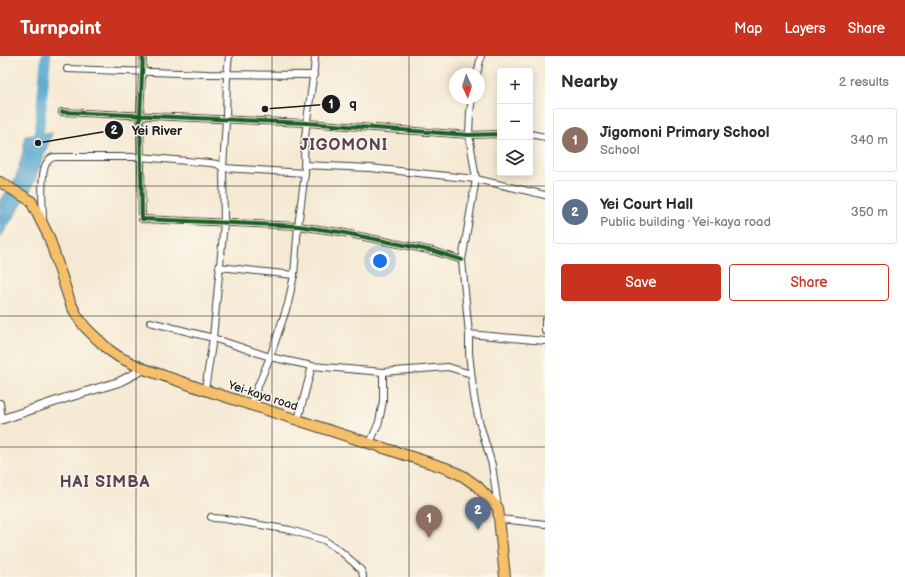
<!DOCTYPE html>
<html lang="en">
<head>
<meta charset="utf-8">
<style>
	body { margin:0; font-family:"Balsamiq Sans",sans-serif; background:#f7f7f7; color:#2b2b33 }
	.controls { position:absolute; right:12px; top:12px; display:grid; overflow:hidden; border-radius:4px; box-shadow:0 2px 10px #0003 }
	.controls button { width:36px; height:36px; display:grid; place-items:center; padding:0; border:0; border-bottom:1px solid #e1e1e2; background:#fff; color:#2b2b33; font:20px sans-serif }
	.compass { position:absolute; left:449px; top:12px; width:36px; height:36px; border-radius:50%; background:#fff; box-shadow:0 2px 10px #0003; rotate:176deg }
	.you { position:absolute; left:380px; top:205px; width:14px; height:14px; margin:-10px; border:3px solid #fff; border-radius:50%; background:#1a73e8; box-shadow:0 0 0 6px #1a73e833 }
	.badge { display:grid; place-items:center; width:26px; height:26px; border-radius:50%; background:#c8321e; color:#fff; font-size:13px; font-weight:700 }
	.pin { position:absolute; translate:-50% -33px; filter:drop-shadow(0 1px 2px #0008) }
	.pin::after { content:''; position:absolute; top:21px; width:14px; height:12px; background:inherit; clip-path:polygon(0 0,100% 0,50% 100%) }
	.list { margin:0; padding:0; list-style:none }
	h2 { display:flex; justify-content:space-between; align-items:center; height:52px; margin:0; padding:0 16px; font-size:17px }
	h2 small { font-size:13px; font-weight:400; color:#7c7c81 }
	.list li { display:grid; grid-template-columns:26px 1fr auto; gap:12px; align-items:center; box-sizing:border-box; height:64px; margin:0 8px 8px; padding:0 8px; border:1px solid #e1e1e2; border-radius:4px }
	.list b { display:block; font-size:15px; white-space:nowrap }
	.list p { margin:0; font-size:13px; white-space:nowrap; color:#7c7c81 }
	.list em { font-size:13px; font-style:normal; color:#7c7c81 }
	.actions { display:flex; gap:8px; padding:12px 16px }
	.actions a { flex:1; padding:9px 0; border:1px solid #c8321e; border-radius:4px; text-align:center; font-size:14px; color:#c8321e }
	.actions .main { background:#c8321e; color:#fff }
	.icon { flex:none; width:22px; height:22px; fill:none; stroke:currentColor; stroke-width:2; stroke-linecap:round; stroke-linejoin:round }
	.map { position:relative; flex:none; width:545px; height:521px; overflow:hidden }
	header { display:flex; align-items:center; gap:24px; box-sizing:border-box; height:56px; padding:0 20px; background:#c8321e; color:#fff }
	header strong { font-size:19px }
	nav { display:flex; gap:22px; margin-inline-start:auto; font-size:14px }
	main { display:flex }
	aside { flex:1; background:#fff }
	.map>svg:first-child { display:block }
	.water { fill:#53a5ce; stroke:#386075 }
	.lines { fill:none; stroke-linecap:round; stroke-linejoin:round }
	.river { stroke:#53a5ce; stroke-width:10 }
	.minor-casing { stroke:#3d3b37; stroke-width:8 }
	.tertiary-casing { stroke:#3d3b37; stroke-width:10 }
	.primary-casing { stroke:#3d3b37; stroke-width:12 }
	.minor { stroke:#fff; stroke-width:6 }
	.tertiary { stroke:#fff; stroke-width:8 }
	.primary { stroke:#f6c06b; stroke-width:10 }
	.cycleway-casing { stroke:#fbf7ec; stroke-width:6 }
	.cycleway { stroke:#1b5e20; stroke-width:4 }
	.grid { fill:none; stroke:#1c1c1c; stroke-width:1; stroke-opacity:0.55 }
	.labels { text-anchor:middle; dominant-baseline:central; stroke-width:3; stroke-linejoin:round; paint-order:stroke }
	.street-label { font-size:12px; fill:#1c1c1c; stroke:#fbf7ec }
	.district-label { font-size:16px; font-weight:bold; letter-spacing:1px; fill:#5a4455; stroke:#fbf7ec }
	.leader { fill:none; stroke:#1c1c1c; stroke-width:1.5 }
	.callout-dot { fill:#1c1c1c; stroke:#fbf7ec; stroke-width:1.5 }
	.mark-label { font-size:12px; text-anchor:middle; font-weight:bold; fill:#fff }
	.callout-label { font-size:13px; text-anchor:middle; font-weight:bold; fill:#1c1c1c; stroke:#fbf7ec; stroke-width:3; stroke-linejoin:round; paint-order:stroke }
</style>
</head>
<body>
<header>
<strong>Turnpoint</strong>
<nav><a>Map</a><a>Layers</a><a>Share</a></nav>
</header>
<main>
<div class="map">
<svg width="545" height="521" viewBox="0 0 545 521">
	<rect width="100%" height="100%" fill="#fbf7ec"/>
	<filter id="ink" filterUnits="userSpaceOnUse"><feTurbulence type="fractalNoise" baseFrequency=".025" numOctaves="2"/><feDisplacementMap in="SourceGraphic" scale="8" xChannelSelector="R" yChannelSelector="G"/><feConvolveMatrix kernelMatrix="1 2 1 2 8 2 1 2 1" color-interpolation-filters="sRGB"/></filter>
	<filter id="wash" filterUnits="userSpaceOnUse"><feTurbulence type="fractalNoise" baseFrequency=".012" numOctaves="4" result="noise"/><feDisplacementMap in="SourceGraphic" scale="16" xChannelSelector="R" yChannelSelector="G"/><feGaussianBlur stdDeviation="0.9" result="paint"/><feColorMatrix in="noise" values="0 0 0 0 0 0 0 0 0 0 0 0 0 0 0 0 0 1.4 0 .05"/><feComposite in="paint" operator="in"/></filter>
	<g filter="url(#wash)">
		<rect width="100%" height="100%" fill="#f5e9d3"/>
		<!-- water -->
		<polygon class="water" points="52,77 30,136 0,181 0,146 16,122 23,95 25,80"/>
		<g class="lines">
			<!-- river -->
			<polyline class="river" points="36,91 38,87 46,0"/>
		</g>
	</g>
	<g filter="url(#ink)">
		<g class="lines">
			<defs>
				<g id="minor">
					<polyline points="143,0 140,59 142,163 298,170 340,176 433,195 462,204"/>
					<polyline points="67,13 208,18 314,19"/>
					<polyline points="477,18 481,0"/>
					<polyline points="472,42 470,56 469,79 476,123 462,204 469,278 469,297 474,341 479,365 492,409 498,452"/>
					<polyline points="62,56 306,67 469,79 500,78"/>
					<polyline points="530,78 545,81"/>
					<polyline points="304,109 370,112 476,123 545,139"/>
					<path d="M 43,165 C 43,152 39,114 48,105 C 50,102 54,101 56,101 L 140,101 L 210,107 L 217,108 L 223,112 L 305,117"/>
					<polyline points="219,211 294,219"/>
					<polyline points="545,265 545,275"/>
					<polyline points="150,266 213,282 270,301 312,310 383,316 448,311 471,318"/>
					<polyline points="469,278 545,285"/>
					<polyline points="205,334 213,282 224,167 223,112 226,64 227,18 229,0"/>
					<polyline points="0,347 2,364"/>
					<path d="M 250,349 L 270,301 L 288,248 L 294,219 L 298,170 L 305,117 C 301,78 313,39 315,0"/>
					<polyline points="298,364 312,310"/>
					<polyline points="370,387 379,366 383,345 383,316"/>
					<polyline points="211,461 213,462 225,463 290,474 324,484 339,494 354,507 362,515 363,521"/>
					<polyline points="500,463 545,468"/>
				</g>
				<polyline id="tertiary" points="0,364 66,342 119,326 144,313"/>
				<polyline id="primary" points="0,126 31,145 49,181 70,246 77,260 85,271 94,280 109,294 119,301 144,313 202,333 421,404 446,412 463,420 477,430 498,452 505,521"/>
			</defs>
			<!-- minor casing -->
			<use href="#minor" class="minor-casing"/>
			<!-- tertiary casing -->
			<use href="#tertiary" class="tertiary-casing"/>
			<!-- primary casing -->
			<use href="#primary" class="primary-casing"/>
			<!-- minor -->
			<use href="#minor" class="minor"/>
			<!-- tertiary -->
			<use href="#tertiary" class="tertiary"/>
			<!-- primary -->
			<use href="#primary" class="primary"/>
			<defs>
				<g id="cycleway">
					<polyline points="143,0 140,59 142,163 298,170 340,176 433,195 462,204"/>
					<polyline points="62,56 306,67 469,79 500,78"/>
				</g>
			</defs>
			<!-- cycleway casing -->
			<use href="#cycleway" class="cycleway-casing"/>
			<!-- cycleway -->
			<use href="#cycleway" class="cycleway"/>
		</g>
	</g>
	<!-- grid -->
	<path class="grid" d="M 136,0 L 136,521M 272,0 L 272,521M 409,0 L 409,521M 0,130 L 545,130M 0,260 L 545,260M 0,391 L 545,391"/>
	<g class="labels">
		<!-- street labels -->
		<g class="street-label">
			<text transform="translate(263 340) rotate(18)">Yei-kaya road</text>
		</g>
		<!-- district labels -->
		<g class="district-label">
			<text x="344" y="89">JIGOMONI</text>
			<text x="105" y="426">HAI SIMBA</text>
		</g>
	</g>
	<!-- callouts -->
	<path class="leader" d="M265 53L331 48M38 87L114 74"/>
	<g class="callout-dot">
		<circle cx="265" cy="53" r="4"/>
		<circle cx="38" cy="87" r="4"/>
		<circle cx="331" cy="48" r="10"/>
		<circle cx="114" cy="74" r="10"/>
	</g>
	<g class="mark-label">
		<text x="331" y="52">1</text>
		<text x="114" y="78">2</text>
	</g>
	<g class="callout-label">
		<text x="353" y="52">q</text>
		<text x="157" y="79">Yei River</text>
	</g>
</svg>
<div class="controls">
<button>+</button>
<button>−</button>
<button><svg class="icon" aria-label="layers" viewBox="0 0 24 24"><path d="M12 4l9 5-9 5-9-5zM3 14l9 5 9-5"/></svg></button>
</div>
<svg class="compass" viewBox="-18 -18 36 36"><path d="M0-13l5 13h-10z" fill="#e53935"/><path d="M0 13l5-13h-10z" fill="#7c7c81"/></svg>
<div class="you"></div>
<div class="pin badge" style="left:429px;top:482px;background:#8d6e63">1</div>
<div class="pin badge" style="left:478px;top:474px;background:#5c6f8a">2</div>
</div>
<aside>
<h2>Nearby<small>2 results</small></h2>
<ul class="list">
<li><span class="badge" style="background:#8d6e63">1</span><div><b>Jigomoni Primary School</b><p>School</p></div><em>340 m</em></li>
<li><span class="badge" style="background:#5c6f8a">2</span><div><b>Yei Court Hall</b><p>Public building · Yei-kaya road</p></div><em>350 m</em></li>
</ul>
<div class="actions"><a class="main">Save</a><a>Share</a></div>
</aside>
</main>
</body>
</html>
